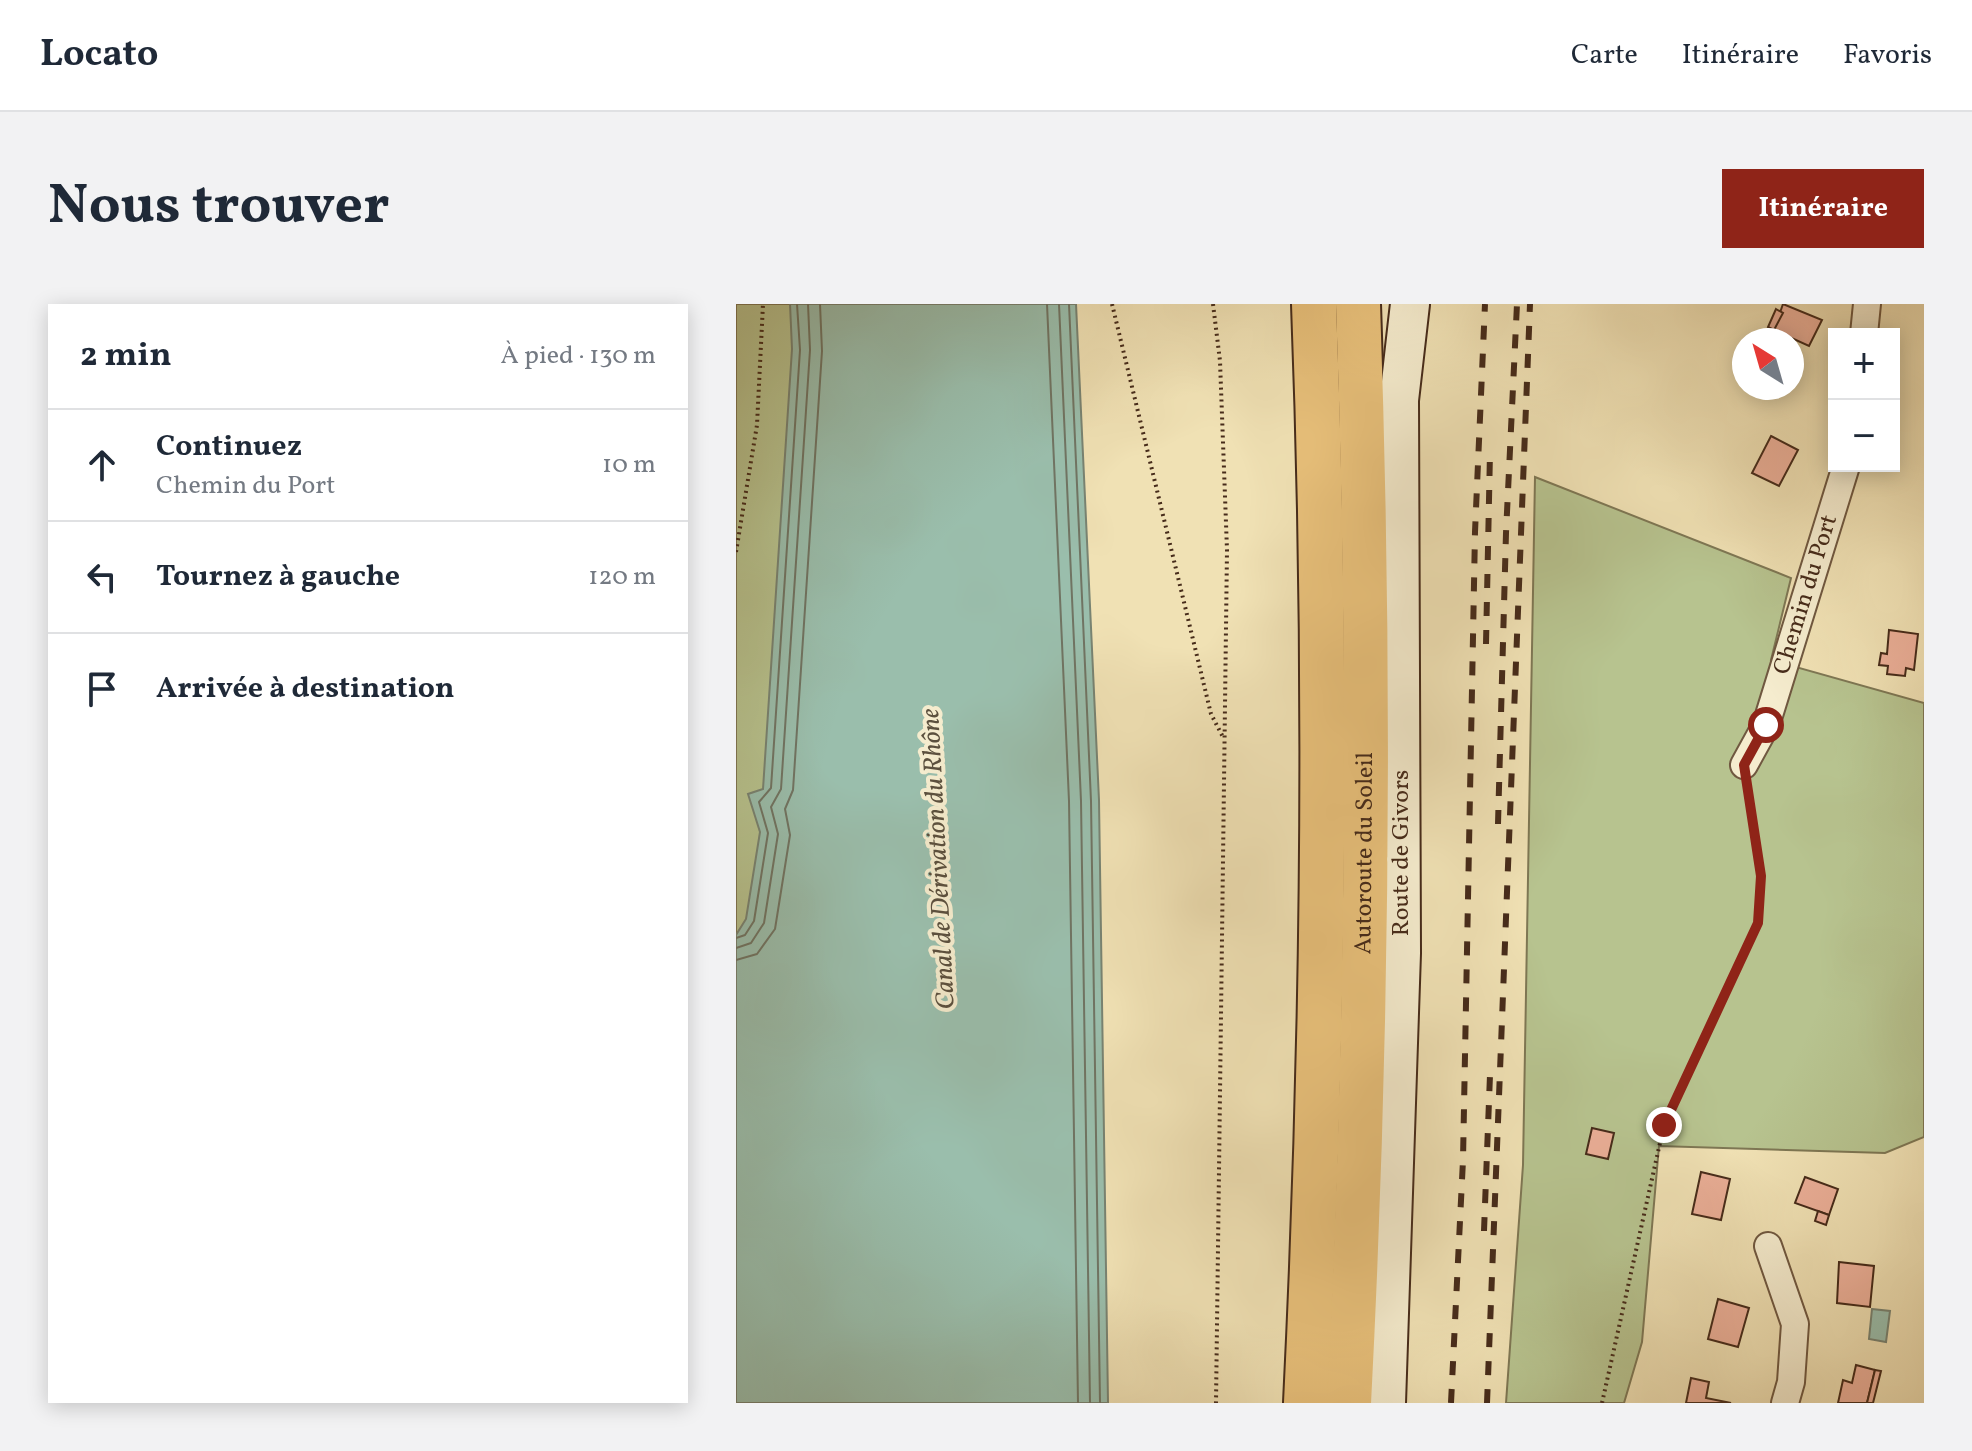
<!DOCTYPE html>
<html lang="fr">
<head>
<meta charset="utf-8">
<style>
	body { margin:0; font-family:Vollkorn,serif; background:#f2f2f3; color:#1f2937 }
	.controls { position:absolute; right:24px; top:24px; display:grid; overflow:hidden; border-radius:0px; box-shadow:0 4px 20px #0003 }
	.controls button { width:72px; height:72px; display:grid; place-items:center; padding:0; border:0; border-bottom:2px solid #e0e1e3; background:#fff; color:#1f2937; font:40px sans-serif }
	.compass { position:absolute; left:996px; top:24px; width:72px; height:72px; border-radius:50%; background:#fff; box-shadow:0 4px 20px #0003; rotate:323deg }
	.stop { position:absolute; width:24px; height:24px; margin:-18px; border:6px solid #8f2418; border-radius:50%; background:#fff }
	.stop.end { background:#8f2418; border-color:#fff; box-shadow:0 2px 8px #0008 }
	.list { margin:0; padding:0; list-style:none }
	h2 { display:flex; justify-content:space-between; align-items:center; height:104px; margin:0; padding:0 32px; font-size:34px }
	h2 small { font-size:26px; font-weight:400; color:#747a83 }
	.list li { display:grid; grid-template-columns:52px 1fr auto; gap:24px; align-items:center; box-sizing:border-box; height:112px; padding:0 32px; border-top:2px solid #e0e1e3 }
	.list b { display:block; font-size:30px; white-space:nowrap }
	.list p { margin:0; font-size:26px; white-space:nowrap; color:#747a83 }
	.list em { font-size:26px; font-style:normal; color:#747a83 }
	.icon { flex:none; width:44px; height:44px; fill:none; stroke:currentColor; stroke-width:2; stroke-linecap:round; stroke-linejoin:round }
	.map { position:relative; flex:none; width:1188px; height:1099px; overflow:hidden; border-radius:0px }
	header { display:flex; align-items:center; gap:48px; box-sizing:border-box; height:112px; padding:0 40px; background:#fff; border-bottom:2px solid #e0e1e3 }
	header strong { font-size:38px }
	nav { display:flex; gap:44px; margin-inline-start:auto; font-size:28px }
	.intro { display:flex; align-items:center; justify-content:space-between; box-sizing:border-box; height:192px; padding:0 48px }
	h1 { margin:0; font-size:56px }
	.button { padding:20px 36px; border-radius:0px; background:#8f2418; color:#fff; font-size:28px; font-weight:700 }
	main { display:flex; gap:48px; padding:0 48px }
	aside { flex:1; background:#fff; border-radius:0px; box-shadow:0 4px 20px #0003 }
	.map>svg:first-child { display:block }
	.green { fill:#b7c38f; stroke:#7e7754; stroke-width:2 }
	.water { fill:#9abeac; stroke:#788372; stroke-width:2 }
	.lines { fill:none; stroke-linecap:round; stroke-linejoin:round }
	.shore { stroke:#707463; stroke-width:2 }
	.building { fill:#ebaf98; stroke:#462b1a; stroke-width:2 }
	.street-casing { stroke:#705840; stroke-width:30 }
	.secondary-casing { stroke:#462b1a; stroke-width:42 }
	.highway-casing { stroke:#462b1a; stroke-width:48 }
	.path { stroke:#462b1a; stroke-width:4; stroke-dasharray:2 4; stroke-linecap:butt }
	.street { stroke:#f5ecce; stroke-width:26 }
	.secondary { stroke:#f5ecce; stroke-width:38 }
	.highway { stroke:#e8c07a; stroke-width:44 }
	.rail { stroke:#462b1a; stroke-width:6; stroke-dasharray:14 14; stroke-linecap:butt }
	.route { stroke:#8f2418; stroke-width:10 }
	.labels { text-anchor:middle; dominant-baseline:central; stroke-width:8; stroke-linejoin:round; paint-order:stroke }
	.street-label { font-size:24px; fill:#462b1a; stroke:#f5ecce }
	.water-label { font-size:26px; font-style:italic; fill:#5b503e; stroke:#f5ecce }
</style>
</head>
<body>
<header>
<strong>Locato</strong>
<nav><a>Carte</a><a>Itinéraire</a><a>Favoris</a></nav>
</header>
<div class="intro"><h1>Nous trouver</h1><a class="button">Itinéraire</a></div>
<main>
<aside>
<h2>2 min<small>À pied · 130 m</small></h2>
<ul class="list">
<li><svg class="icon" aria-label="ahead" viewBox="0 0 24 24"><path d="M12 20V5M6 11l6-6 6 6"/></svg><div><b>Continuez</b><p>Chemin du Port</p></div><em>10 m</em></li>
<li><svg class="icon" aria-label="left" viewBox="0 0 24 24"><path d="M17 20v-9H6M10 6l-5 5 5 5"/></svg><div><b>Tournez à gauche</b></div><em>120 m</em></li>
<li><svg class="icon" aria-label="arrive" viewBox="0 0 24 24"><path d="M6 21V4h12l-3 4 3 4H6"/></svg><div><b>Arrivée à destination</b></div></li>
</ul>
</aside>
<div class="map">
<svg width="1188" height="1099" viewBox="0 0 1188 1099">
	<rect width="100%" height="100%" fill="#f0e1b4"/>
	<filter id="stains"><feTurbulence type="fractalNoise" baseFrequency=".0025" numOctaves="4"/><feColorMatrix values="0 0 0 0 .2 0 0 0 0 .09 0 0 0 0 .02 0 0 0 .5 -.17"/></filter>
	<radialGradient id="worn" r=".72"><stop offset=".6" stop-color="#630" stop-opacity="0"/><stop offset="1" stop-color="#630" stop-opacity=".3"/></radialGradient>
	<!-- green -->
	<g class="green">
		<polygon points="0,0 116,0 0,1099"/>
		<polygon points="799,173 1055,274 1035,356 1188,399 1188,833 1149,849 923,842 906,1038 888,1099 770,1099 787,861"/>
	</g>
	<!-- water -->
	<g class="water">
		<polygon points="54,0 340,0 363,496 372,1099 0,1099 0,631 10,615 24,528 12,490 27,485 56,45"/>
		<polygon points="1136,1005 1154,1007 1150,1038 1133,1035"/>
	</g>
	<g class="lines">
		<!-- shore -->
		<g class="shore">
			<polyline points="311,0 333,497 342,1099"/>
			<polyline points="323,0 345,497 354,1099"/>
			<polyline points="333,0 355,497 364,1099"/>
			<polyline points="0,634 9,631 18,617 32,529 23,498 35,484 64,46 61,0"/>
			<polyline points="0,644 15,639 28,619 42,530 35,503 45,485 74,46 72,0"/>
			<polyline points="0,656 21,650 39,625 54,531 49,505 57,486 86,47 84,0"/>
		</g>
	</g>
	<!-- building -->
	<g class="building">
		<polygon points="1047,0 1086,16 1073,42 1038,26"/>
		<polygon points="1040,5 1047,9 1038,26 1032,23"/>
		<polygon points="1035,132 1062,146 1043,182 1016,169"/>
		<polygon points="1153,326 1182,330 1178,366 1170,364 1169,372 1151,370 1152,362 1143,361 1145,349 1151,350"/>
		<polygon points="856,824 878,829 872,855 850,850"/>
		<polygon points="965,868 994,875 985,916 956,910"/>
		<polygon points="1069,873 1102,885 1093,911 1059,899"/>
		<polygon points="1082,907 1093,911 1090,921 1079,917"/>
		<polygon points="1103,958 1138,962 1134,1003 1101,999"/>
		<polygon points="982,995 1013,1004 1002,1043 972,1035"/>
		<polygon points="1120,1061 1139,1066 1131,1099 1102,1099 1107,1076 1116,1079"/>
		<polygon points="1139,1066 1145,1067 1137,1099 1131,1099"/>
		<polygon points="955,1074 973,1078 970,1094 995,1099 950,1099"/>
	</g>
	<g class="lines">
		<defs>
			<g id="street">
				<polyline points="1128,30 1131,0"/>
				<path id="s1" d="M 1008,461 L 1030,421 L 1110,162"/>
				<polyline points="1032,942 1059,1020 1055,1078 1049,1099"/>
			</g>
			<polyline id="secondary" points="650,1099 665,649 663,96 674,0"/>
			<g id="highway">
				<path d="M 570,1099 C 588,733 592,366 578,0"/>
				<path id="s2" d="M 613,1099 C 632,733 635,366 622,0"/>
			</g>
		</defs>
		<!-- street casing -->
		<use href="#street" class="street-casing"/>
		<!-- secondary casing -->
		<use href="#secondary" class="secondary-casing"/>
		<!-- highway casing -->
		<use href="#highway" class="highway-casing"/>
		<!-- path -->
		<g class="path">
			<polyline points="376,0 475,410 488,435"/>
			<polyline points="477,0 484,57 491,246 480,1099"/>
			<polyline points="0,248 21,121 27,0"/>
			<polyline points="866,1099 928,821 1022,619 1025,572 1011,483"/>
		</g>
		<!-- street -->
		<use href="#street" class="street"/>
		<!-- secondary -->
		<use href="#secondary" class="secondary"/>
		<!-- highway -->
		<use href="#highway" class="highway"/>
		<!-- rail -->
		<g class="rail">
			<polyline points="750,340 754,148"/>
			<polyline points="762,520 770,229 781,0"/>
			<polyline points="748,927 754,771"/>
			<polyline points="715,1099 727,856 739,228 749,0"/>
			<polyline points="751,1099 794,0"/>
		</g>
	</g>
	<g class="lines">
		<!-- route -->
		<polyline class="route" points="928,821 1022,619 1025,572 1008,461 1030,421"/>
	</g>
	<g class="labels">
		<!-- street labels -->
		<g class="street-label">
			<text stroke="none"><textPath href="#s1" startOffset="182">Chemin du Port</textPath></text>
			<text transform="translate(666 549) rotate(-90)">Route de Givors</text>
			<text stroke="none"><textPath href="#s2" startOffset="550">Autoroute du Soleil</textPath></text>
		</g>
		<!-- water labels -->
		<g class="water-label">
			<text transform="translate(203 555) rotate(-93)">Canal de Dérivation du Rhône</text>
		</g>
	</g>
	<rect width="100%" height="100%" filter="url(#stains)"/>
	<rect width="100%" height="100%" fill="url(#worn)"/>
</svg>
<div class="controls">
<button>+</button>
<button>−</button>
</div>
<svg class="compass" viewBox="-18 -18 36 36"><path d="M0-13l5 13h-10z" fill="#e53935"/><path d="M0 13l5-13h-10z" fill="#747a83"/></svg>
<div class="stop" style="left:1030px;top:421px"></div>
<div class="stop end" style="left:928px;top:821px"></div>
</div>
</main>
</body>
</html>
